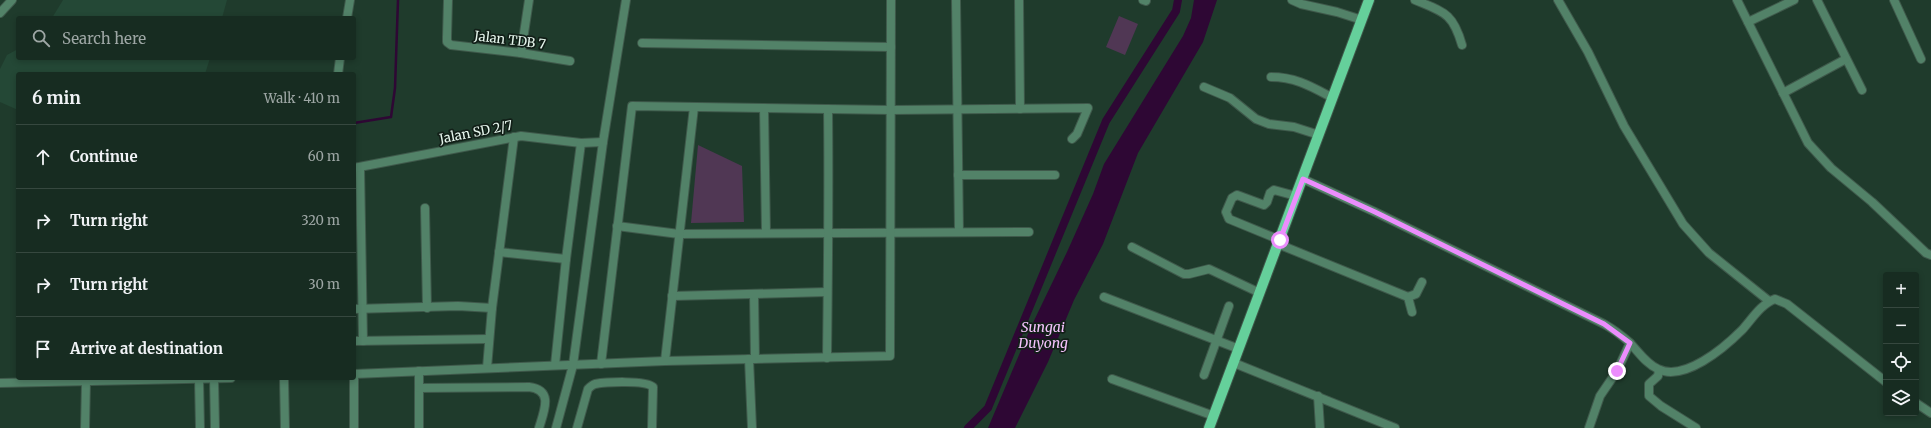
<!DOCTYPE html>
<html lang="en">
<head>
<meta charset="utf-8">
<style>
	body { margin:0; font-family:Merriweather,serif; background:#24382e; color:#f1f3f6 }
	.controls { position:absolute; right:12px; bottom:12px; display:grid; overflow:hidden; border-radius:4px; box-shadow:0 2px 6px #0003 }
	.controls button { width:36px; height:36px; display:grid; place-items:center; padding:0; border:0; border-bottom:1px solid #36483f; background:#172c21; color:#f1f3f6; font:20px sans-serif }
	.stop { position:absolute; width:12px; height:12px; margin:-9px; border:3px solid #eb8dfc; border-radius:50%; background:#fff }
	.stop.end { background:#eb8dfc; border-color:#fff; box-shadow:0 1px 4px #0008 }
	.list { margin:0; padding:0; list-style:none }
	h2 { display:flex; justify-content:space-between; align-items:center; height:52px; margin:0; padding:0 16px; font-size:17px }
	h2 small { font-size:13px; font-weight:400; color:#9ea7a5 }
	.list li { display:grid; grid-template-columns:26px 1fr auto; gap:12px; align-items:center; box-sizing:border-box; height:64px; padding:0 16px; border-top:1px solid #36483f }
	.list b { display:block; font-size:15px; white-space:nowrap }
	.list em { font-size:13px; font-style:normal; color:#9ea7a5 }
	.icon { flex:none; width:22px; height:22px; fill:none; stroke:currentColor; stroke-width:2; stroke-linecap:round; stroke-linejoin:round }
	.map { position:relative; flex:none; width:1931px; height:428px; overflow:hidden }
	.search { position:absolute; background:#172c21; box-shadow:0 2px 6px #0003; left:16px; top:16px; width:340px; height:44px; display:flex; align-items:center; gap:10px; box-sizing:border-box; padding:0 14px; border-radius:4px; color:#9ea7a5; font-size:15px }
	.panel { position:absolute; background:#172c21; box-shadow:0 2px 6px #0003; left:16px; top:72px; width:340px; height:308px; border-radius:4px }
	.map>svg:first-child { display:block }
	.built { fill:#244836 }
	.green { fill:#503754 }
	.water { fill:#2e0734 }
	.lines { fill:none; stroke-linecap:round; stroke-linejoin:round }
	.stream { stroke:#2e0734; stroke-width:2.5 }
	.canal { stroke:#2e0734; stroke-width:8 }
	.minor-casing { stroke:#3f594b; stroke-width:10 }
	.major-casing { stroke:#3f594b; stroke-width:12 }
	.minor { stroke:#528268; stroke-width:8 }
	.major { stroke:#65d09b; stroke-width:10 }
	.route { stroke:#eb8dfc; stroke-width:5 }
	.labels { text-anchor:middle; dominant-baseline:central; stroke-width:3.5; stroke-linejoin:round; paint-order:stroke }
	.street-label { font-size:13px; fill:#e6f6ed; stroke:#121f18 }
	.water-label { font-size:14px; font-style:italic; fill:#f4c2fc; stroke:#121f18 }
</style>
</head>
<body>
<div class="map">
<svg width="1931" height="428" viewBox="0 0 1931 428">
	<rect width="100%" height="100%" fill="#1f3b2c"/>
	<!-- built -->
	<g class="built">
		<polygon points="63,0 227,0 222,18 52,18"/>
		<polygon points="18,49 18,58 210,58 205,74 18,74 18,110 0,102 0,69 7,55"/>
	</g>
	<!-- green -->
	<g class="green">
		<polygon points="1119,16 1138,24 1125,55 1106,47"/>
		<polygon points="698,145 742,166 744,222 691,223"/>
	</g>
	<!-- water -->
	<polygon class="water" points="1194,0 1217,0 1203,42 1138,153 1103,244 1074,300 1048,362 1015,428 988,428 1030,329 1067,252 1093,194 1104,164 1183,36 1191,18"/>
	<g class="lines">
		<!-- stream -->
		<polyline class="stream" points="354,123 391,117 395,88 398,0"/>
		<!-- canal -->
		<polyline class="canal" points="968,428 988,408 1106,121 1176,11 1178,0"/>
		<defs>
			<g id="minor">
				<polyline points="448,0 447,37 447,42 451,45 521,53 570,61"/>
				<polyline points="956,0 959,232"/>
				<polyline points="1019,0 1020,109"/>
				<polyline points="1143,0 1146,1"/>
				<polyline points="1292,0 1301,4 1337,12 1362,20"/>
				<path d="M 1415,0 C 1444,12 1453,13 1462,45"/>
				<polyline points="1558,0 1588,52 1624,126 1683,224 1709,253 1769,301"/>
				<polyline points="1737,0 1808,143 1831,168 1872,202 1926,253 1931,255"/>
				<polyline points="1817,0 1862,90"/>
				<polyline points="1894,0 1921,59"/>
				<polyline points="0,13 12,0"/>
				<polyline points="347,18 350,0"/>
				<polyline points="1748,22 1794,0"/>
				<polyline points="642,43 891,47"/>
				<polyline points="521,53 529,0"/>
				<polyline points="338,74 340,58"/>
				<path d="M 1271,77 C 1296,77 1312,87 1333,98"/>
				<polyline points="1204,87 1230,98 1256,119 1269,124 1294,127 1319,135"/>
				<polyline points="1783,93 1846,59"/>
				<polyline points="764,108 766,233"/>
				<polyline points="360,167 363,341"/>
				<polyline points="354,168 521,136 581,143 603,142"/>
				<polyline points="958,175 1055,175"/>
				<path d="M 1303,179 L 1375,212 L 1604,324 C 1613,329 1621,335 1629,342 C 1638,351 1646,364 1658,369 C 1684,382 1724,348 1742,330 C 1752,319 1761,304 1775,299 L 1787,304 L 1886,382"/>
				<polyline points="425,208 427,308"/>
				<polyline points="617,226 679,234 1029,232"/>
				<polyline points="1280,240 1229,219 1226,212 1232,198 1237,195 1264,205 1267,202 1270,193 1274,190 1296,196"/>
				<polyline points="1278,244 1408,297 1412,312"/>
				<polyline points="1132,247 1184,274 1189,274 1209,269 1260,293"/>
				<polyline points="499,252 566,259"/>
				<polyline points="754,294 755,359"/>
				<polyline points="672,296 827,292"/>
				<polyline points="1104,297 1239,349"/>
				<polyline points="1408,297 1416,294 1422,282"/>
				<polyline points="354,309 458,306 492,308"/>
				<polyline points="354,341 488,339"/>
				<path d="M 827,358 C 828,275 829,192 828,109"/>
				<polyline points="749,359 752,428"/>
				<polyline points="665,361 694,107"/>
				<polyline points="1234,363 1395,428"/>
				<polyline points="601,364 632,106 891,110 1088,108 1077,134 1072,139"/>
				<polyline points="555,365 566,259 581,143"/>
				<polyline points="487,368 492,308 514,137"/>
				<polyline points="1659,370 1658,376 1649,384 1649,396 1661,406 1696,428"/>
				<polyline points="419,371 419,428"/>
				<polyline points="354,374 665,361 890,356 891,0"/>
				<polyline points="1204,375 1229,306"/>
				<polyline points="214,378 215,428"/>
				<polyline points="284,378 285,428"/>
				<polyline points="354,378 354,428"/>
				<polyline points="199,379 200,428"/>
				<polyline points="1112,379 1214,416"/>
				<polyline points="0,383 231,378"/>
				<path d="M 419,388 L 529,387 C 554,390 544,411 539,428"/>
				<polyline points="1318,396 1320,428"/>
				<polyline points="1916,403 1931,413"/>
				<polyline points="85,428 86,381"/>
				<polyline points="556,428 573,365 603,142 626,0"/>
				<path d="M 577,428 L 588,389 C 590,387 592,385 595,384 C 606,382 646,380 653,387 L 652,428"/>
				<polyline points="1589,428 1600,396 1617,371 1630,343"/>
			</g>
			<polyline id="major" points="1209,428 1369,0"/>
		</defs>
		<!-- minor casing -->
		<use href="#minor" class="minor-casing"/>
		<!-- major casing -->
		<use href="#major" class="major-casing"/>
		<!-- minor -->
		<use href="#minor" class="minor"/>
		<!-- major -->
		<use href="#major" class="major"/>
	</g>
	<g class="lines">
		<!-- route -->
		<polyline class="route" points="1280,240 1303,179 1375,212 1604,324 1630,343 1617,371"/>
	</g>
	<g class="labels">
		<!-- street labels -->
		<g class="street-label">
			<text transform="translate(510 40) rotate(7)">Jalan TDB 7</text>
			<text transform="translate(476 132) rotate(-11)">Jalan SD 2/7</text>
		</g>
		<!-- water labels -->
		<g class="water-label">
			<text x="1043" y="327">Sungai<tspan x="1043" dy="16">Duyong</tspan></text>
		</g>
	</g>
</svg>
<div class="controls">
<button>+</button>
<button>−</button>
<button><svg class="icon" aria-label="locate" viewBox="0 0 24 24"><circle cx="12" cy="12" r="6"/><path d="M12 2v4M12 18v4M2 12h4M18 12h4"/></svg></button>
<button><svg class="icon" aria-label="layers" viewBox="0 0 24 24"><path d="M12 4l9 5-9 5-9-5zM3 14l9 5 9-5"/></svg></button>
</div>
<div class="stop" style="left:1280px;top:240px"></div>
<div class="stop end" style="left:1617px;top:371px"></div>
<div class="search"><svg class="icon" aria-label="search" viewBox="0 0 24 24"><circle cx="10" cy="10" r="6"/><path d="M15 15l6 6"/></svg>Search here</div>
<section class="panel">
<h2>6 min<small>Walk · 410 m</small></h2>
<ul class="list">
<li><svg class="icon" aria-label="ahead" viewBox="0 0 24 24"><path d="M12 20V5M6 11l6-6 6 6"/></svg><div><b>Continue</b></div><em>60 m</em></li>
<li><svg class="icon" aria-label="right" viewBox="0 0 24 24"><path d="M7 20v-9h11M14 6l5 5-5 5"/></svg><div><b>Turn right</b></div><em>320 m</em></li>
<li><svg class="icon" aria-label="right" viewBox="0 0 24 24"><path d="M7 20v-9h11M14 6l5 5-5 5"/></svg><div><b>Turn right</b></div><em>30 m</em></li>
<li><svg class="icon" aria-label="arrive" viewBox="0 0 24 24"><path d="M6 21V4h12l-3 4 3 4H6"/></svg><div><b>Arrive at destination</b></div></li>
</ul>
</section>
</div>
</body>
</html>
